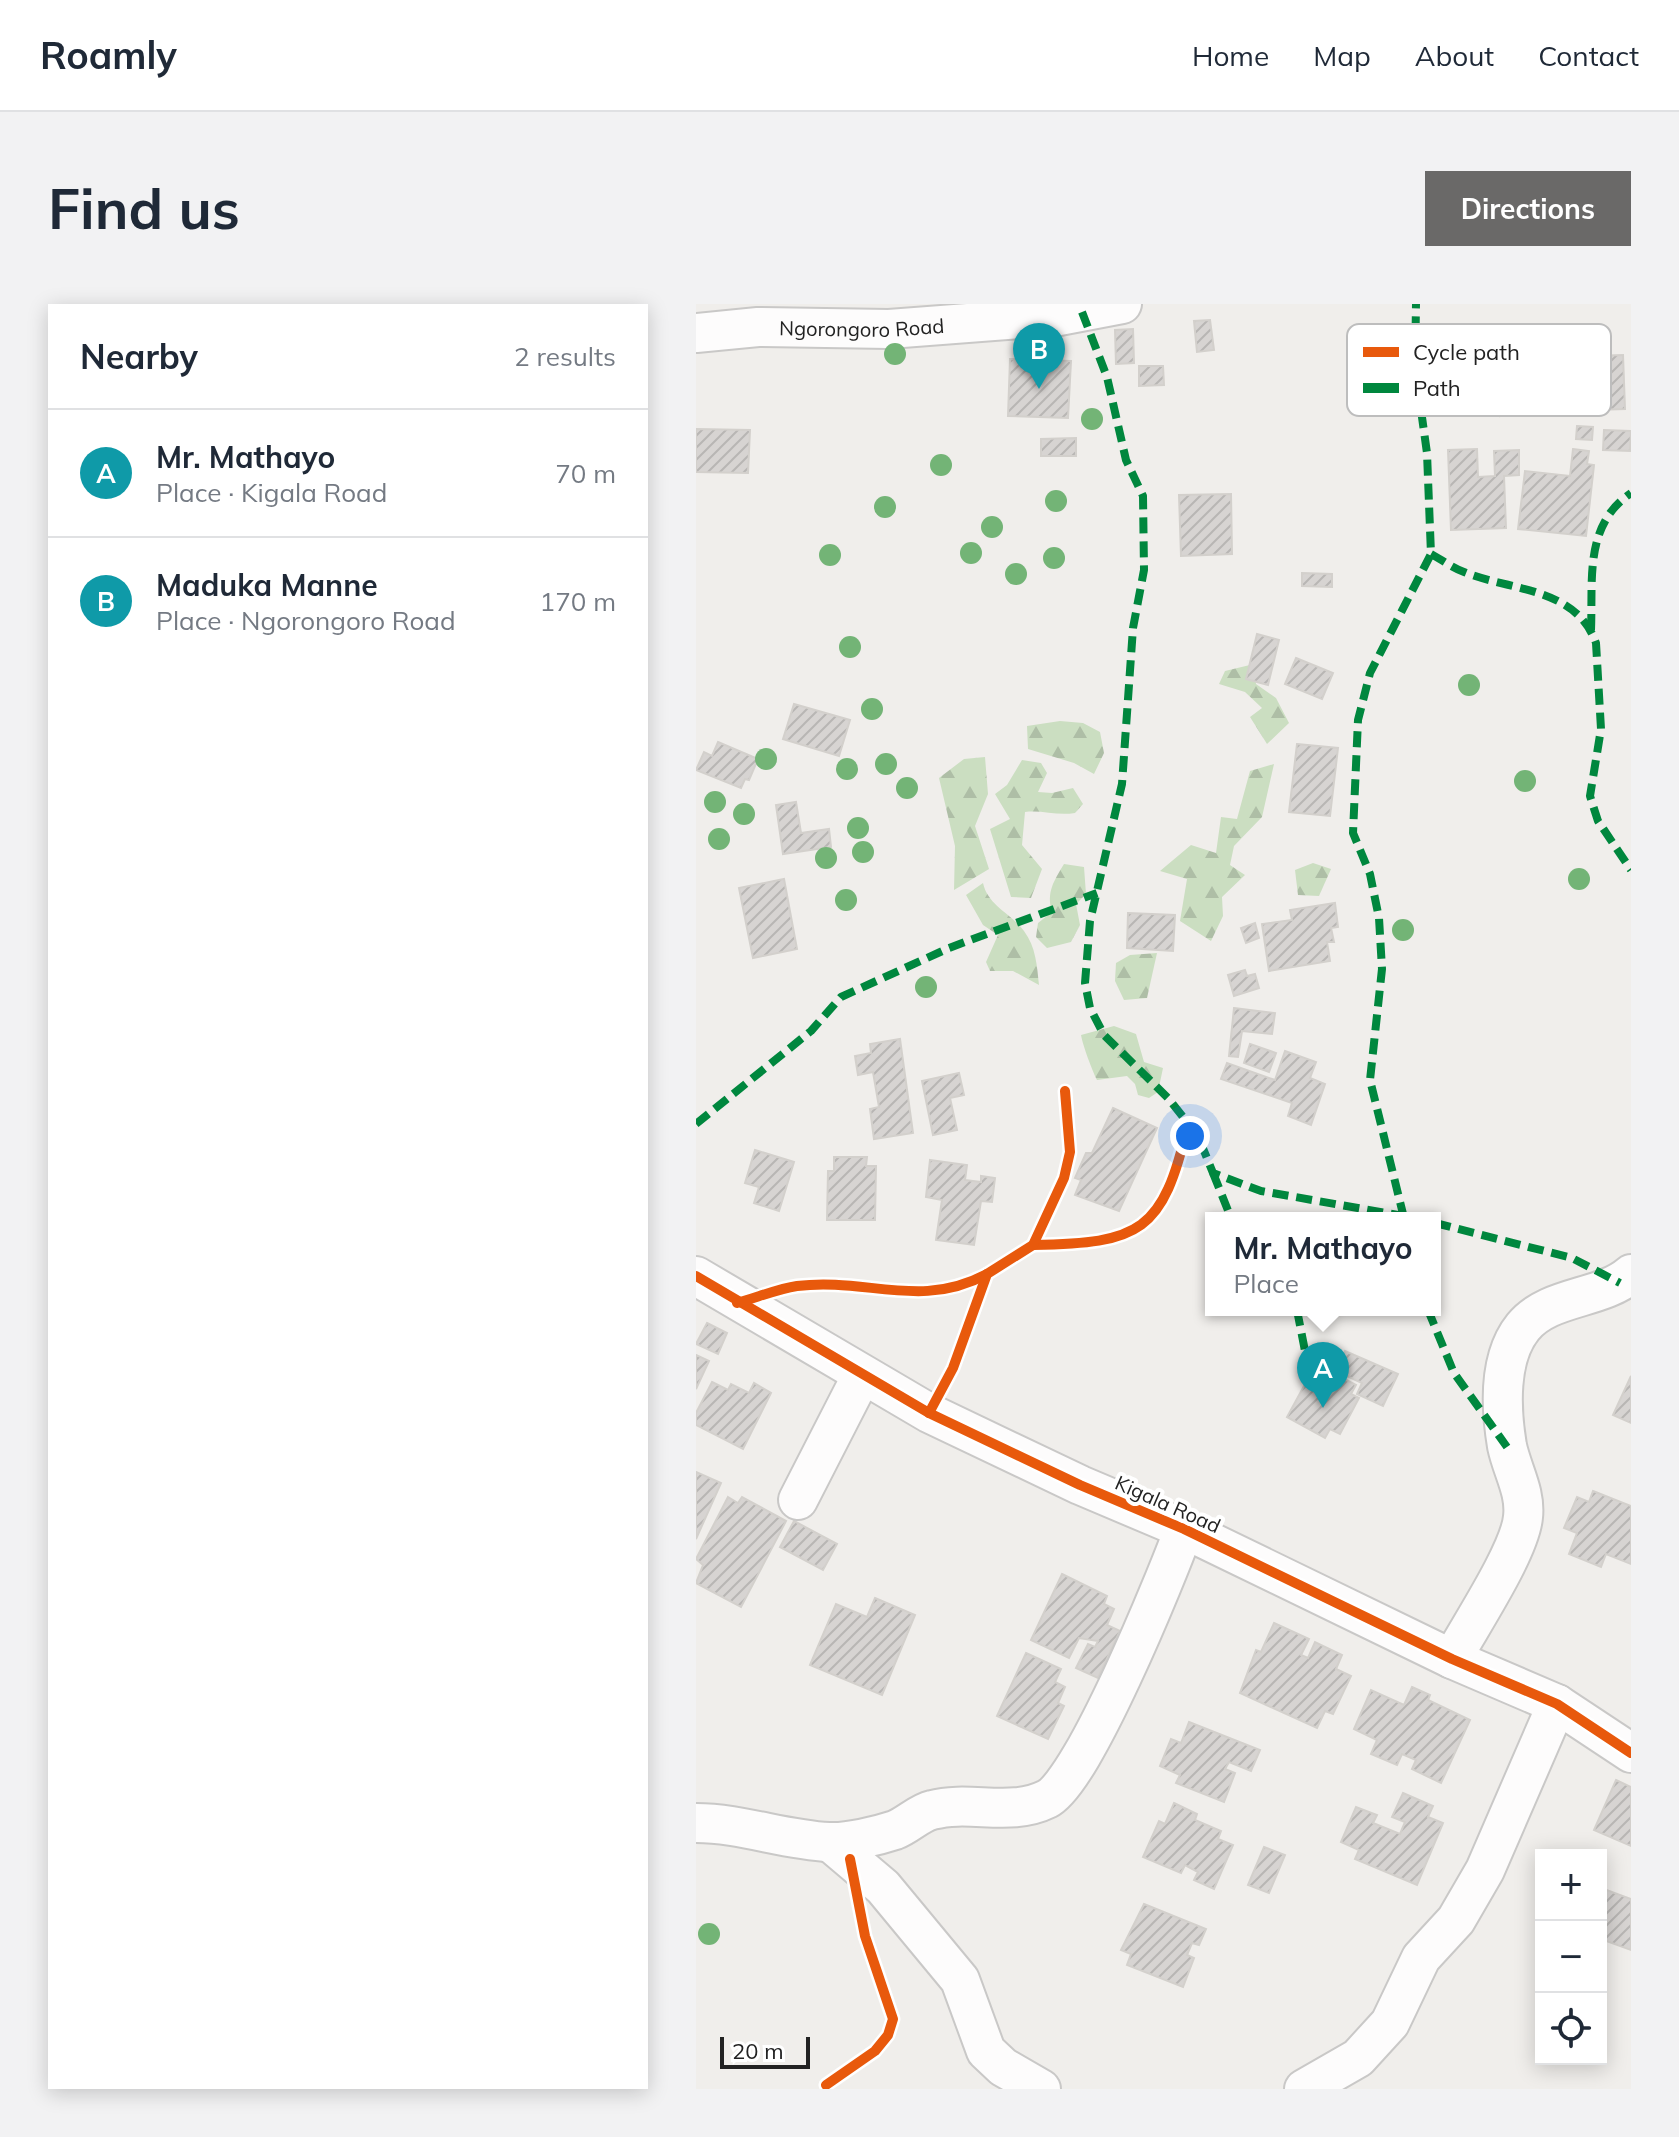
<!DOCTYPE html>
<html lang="en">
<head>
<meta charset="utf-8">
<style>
	body { margin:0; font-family:Mulish,sans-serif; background:#f2f2f3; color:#1f2937 }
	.controls { position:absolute; right:24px; bottom:24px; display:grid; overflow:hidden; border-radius:0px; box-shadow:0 4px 20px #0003 }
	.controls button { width:72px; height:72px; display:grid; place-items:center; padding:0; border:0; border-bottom:2px solid #e0e1e3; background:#fff; color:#1f2937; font:40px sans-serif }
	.scale { position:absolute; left:24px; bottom:20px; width:90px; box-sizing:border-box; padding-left:8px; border:4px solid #222; border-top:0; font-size:22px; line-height:28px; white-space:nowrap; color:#222; -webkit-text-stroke:6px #fff; paint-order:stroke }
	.you { position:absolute; left:494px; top:832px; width:28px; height:28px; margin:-20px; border:6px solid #fff; border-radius:50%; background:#1a73e8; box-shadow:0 0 0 12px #1a73e833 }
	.badge { display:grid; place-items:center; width:52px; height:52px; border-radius:50%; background:#6a6968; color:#fff; font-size:26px; font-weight:700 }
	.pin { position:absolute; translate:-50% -66px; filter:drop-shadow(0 2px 4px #0008) }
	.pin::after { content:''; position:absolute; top:42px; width:28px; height:24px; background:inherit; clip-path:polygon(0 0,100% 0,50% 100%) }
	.popup { position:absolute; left:509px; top:908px; width:236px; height:104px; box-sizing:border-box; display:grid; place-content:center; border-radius:0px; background:#fff; filter:drop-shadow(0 2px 6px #0005); font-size:26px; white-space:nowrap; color:#747a83 }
	.popup b { font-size:30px; color:#1f2937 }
	.popup::after { content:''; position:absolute; left:50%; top:100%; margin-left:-16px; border:16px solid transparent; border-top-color:#fff }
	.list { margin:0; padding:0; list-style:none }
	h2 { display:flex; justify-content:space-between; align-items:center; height:104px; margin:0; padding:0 32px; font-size:34px }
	h2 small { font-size:26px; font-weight:400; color:#747a83 }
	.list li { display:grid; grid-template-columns:52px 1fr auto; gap:24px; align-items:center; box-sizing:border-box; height:128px; padding:0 32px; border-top:2px solid #e0e1e3 }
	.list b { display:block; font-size:30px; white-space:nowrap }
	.list p { margin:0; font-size:26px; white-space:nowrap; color:#747a83 }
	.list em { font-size:26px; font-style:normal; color:#747a83 }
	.icon { flex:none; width:44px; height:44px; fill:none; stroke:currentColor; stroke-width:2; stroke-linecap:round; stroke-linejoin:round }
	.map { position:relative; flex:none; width:935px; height:1785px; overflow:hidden; border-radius:0px }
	header { display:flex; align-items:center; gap:48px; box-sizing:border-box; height:112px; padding:0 40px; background:#fff; border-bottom:2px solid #e0e1e3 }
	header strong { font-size:38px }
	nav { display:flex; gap:44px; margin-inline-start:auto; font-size:28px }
	.intro { display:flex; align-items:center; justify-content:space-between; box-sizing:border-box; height:192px; padding:0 48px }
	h1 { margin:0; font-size:56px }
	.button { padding:20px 36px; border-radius:0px; background:#6a6968; color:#fff; font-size:28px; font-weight:700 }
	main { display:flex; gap:48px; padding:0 48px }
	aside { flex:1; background:#fff; border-radius:0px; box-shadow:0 4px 20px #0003 }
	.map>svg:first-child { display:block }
	.forest { fill:url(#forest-firs) }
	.building { fill:url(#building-hatch); stroke:#d3d0cc; stroke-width:2 }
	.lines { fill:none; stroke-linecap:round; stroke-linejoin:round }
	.minor-casing { stroke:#c9c8c7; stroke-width:42 }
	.minor { stroke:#fdfcfc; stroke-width:38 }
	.quiet { stroke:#00873e; stroke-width:8; stroke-dasharray:16 8; stroke-linecap:butt }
	.cycleway-casing { stroke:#fff; stroke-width:15 }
	.cycleway { stroke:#e8590c; stroke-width:10 }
	.tree { fill:#73b476 }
	.labels { text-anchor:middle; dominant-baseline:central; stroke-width:8; stroke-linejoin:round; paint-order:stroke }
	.street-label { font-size:20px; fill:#222; stroke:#fff }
	.key { fill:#fff; stroke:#bdbdbd; stroke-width:2 }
	.key-label { font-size:22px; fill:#222 }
</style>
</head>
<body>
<header>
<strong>Roamly</strong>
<nav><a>Home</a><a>Map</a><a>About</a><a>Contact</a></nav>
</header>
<div class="intro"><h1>Find us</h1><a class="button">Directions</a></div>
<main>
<aside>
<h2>Nearby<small>2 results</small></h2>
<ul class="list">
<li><span class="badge" style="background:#0f9aa8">A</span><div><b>Mr. Mathayo</b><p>Place · Kigala Road</p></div><em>70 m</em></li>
<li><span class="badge" style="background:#0f9aa8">B</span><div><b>Maduka Manne</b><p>Place · Ngorongoro Road</p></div><em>170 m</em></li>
</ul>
</aside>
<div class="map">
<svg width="935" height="1785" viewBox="0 0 935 1785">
	<defs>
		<pattern id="forest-firs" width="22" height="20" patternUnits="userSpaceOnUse" patternTransform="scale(2)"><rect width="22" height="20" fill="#cbdec1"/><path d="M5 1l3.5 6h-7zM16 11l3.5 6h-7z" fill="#aebea6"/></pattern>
		<pattern id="building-hatch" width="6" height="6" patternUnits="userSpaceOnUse" patternTransform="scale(2)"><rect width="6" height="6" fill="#d7d4d2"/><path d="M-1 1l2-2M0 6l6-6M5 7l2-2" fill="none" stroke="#b8b6b4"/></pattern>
	</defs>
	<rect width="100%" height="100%" fill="#f0eeeb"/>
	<!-- forest -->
	<g class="forest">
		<polygon points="558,360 560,380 580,394 593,419 571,440 554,413 566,404 549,388 523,380 529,367"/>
		<polygon points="364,417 387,419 404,428 408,449 398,470 378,459 332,445 331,422"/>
		<polygon points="289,453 292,490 279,522 293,565 258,586 259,542 243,474 268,455"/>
		<path d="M 326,456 L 345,459 L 351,469 L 342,488 L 356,489 L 377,484 L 387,500 L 379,509 C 361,512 347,506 329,508 L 326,541 L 346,565 L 335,594 L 315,593 L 294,525 L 314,515 L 299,490 L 311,481 Z"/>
		<polygon points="578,460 566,513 538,542 534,561 549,571 526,593 527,612 515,637 484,617 491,575 464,567 495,541 520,549 525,513 541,515 554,467"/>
		<polygon points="617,559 635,565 623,592 602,591 599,566"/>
		<path d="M 368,560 L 388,563 L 390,590 L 380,600 L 384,621 L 375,638 L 351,644 L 340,633 L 342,619 L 356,608 C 350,588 358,577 368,560 Z"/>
		<path d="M 287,579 C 292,602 315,609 328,627 C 340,643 341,662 343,681 L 317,667 L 294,667 L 290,658 L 302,631 L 287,621 L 270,591 Z"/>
		<polygon points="461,649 451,694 428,696 419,677 420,659 434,651"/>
		<path d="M 418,722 L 440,730 L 448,758 L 467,764 L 462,788 L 453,794 L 442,791 L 439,780 L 431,772 L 401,776 C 396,766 387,742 385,731 Z"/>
	</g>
	<!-- building -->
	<g class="building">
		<polygon points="514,16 518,46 501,48 498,17"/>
		<polygon points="437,25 438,59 420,60 419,26"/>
		<polygon points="836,38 837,49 855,48 858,109 847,110 846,93 817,95 818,110 804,112 800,39"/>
		<polygon points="927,51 929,105 865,107 863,53"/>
		<polygon points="314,55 375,57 372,114 312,112"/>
		<polygon points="443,62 467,62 468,81 443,82"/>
		<polygon points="881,122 897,123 896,136 880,135"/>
		<polygon points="0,125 54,126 52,169 0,168"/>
		<polygon points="908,126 935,127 934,147 907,146"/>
		<polygon points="380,134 380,152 345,152 345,135"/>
		<polygon points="781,145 782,173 799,172 798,147 823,146 823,171 808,172 810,224 755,226 752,146"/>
		<polygon points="877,145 893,147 891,160 898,161 890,232 822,225 829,167 874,172"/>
		<polygon points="535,190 536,250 485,252 483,191"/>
		<polygon points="606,269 636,270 636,283 606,282"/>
		<polygon points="561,330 583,336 572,381 550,375"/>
		<polygon points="600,354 637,369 626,395 589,380"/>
		<polygon points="98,400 154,416 143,452 87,435"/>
		<polygon points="22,438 62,455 53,476 49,475 45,484 0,466 8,448 16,452"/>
		<polygon points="601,440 642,444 634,512 593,508"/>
		<polygon points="100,498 105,529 133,525 135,543 87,550 80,501"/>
		<polygon points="88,575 101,645 57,654 43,584"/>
		<polygon points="639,599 642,623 635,624 638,638 631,638 634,657 573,667 566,620 596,616 594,606"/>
		<polygon points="432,609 479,611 477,647 431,644"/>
		<polygon points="559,619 563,634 550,639 545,624"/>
		<polygon points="549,666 551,672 559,670 563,684 538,692 532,671"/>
		<polygon points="538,704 579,709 576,730 546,727 542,753 533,752"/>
		<polygon points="204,735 217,829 178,835 174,805 183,803 177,768 162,771 159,752 175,749 174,740"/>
		<polygon points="554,740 580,749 573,768 548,759"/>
		<polygon points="589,747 620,758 614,774 629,780 615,821 592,812 596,799 525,775 531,759 579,776"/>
		<polygon points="263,769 268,791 254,794 261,826 237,831 226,777"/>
		<polygon points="417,804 461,824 423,907 379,891 385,876 379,874 390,849 396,849"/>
		<polygon points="59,846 98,858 83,907 58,899 63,883 49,879"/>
		<polygon points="138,853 171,853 170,862 180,862 179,916 131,916 132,867 138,867"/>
		<polygon points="234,856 271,861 269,876 285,878 285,872 299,874 296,898 285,897 278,941 240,936 246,896 230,893"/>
		<polygon points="11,1019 31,1029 22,1050 0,1040"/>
		<polygon points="649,1047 702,1070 687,1102 661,1090 666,1079 640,1067"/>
		<polygon points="0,1051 13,1057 0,1085"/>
		<polygon points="615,1069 636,1081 641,1071 660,1081 655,1090 663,1094 644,1130 634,1125 629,1134 591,1113"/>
		<polygon points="935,1072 935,1119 917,1111"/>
		<polygon points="16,1078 32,1086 35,1080 53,1089 58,1079 75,1089 47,1145 0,1121 0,1109"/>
		<polygon points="0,1168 25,1179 0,1235"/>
		<polygon points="897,1187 935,1202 935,1260 910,1250 905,1263 873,1250 881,1229 868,1224 881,1193 893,1198"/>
		<polygon points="32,1193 42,1199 46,1193 90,1217 45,1303 0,1279 7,1261 0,1255"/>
		<polygon points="98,1217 141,1240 127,1266 84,1243"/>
		<polygon points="366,1270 411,1292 408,1300 418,1305 411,1321 424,1327 402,1374 380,1364 392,1340 399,1343 402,1337 383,1334 373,1354 335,1336"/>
		<polygon points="179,1294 219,1311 186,1391 114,1361 140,1300 171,1313"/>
		<polygon points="578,1319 613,1335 605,1351 612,1354 619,1338 646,1351 640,1365 655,1372 637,1410 629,1407 621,1424 544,1389 560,1346 565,1348"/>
		<polygon points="330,1349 365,1365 359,1378 369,1383 362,1399 368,1402 352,1435 301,1412"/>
		<polygon points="716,1383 734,1391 732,1396 774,1416 745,1479 716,1465 720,1456 706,1450 701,1461 675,1450 681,1436 658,1425 675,1386 708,1401"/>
		<polygon points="493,1418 564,1446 555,1467 533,1458 529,1465 539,1469 528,1498 480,1479 484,1471 464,1462 475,1435 485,1439"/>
		<polygon points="920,1476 935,1483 935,1542 898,1526"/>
		<polygon points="707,1489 737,1502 732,1513 747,1519 721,1581 659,1555 663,1546 645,1538 660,1503 681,1511 677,1519 704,1530 709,1518 696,1513"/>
		<polygon points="478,1499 501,1510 499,1516 525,1527 522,1535 537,1541 518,1585 498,1576 502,1568 489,1561 485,1569 447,1553 463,1517 469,1520"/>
		<polygon points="568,1543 589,1551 573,1589 552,1581"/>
		<polygon points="905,1584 935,1595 935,1646 905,1635"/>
		<polygon points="448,1600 510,1625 503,1641 496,1639 491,1651 498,1654 487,1683 431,1661 435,1650 425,1646"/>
	</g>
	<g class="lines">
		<defs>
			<g id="minor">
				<path id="s1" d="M 0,29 L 62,23 L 193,25 L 363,12 L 426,0"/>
				<polyline points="0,972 233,1109 384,1181 488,1225 756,1355 861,1400 935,1449"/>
				<polyline points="102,1196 166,1071"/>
				<path d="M 756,1355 C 774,1322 824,1247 827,1213 C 830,1188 816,1166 811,1142 C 805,1106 802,1054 827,1023 C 853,991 905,996 935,970"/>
				<path d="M 0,1519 C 45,1519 88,1536 133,1538 C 151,1539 181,1532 199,1526 C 212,1521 223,1509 236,1506 C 274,1496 315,1513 351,1495 C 387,1478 471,1272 488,1225"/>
				<polyline points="135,1539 187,1583 264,1676 290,1747 307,1763 345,1785"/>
				<polyline points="608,1785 662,1754 694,1719 725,1654 760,1616 789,1566 861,1400"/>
			</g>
		</defs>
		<!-- minor casing -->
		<use href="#minor" class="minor-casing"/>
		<!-- minor -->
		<use href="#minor" class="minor"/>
		<!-- quiet -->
		<g class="quiet">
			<polyline points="386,8 411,73 430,156 447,192 448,266 437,324 426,480 394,617 389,679 394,704 408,731 472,794 502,832 517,869 565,887 719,914"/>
			<path d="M 735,250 C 746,256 757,264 768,268 C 815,287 880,283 900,339 L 905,425 L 894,492 L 902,517 L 935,566"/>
			<path d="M 895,326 C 897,275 888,221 935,189"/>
			<polyline points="0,820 115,727 145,693 253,644 401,589"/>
			<polyline points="517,869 535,914"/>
			<polyline points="708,914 674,776 686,665 683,614 674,570 657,529 662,416 674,369 735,250 731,149 719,63 720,0"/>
			<polyline points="739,919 876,954 924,979"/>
			<polyline points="601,1006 609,1047"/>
			<polyline points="732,1006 758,1069 811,1143"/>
		</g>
		<defs>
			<g id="cycleway">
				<path d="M 337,941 C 444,939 467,929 492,820"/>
				<polyline points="0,972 233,1109 384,1181 488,1225 756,1355 861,1400 935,1449"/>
				<path d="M 41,999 C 60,994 81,985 101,982 C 170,973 224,1006 291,970"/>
				<polyline points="233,1109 257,1064 291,970 337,941 368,874 374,848 369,787"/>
				<polyline points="130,1781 179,1747 192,1731 197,1715 169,1632 154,1555"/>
			</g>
		</defs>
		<!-- cycleway casing -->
		<use href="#cycleway" class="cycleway-casing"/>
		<!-- cycleway -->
		<use href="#cycleway" class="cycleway"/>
	</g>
	<!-- trees -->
	<g class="tree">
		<circle cx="199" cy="50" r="11"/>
		<circle cx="396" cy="115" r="11"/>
		<circle cx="245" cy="161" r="11"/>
		<circle cx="360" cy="197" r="11"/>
		<circle cx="189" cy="203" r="11"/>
		<circle cx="296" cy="223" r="11"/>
		<circle cx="275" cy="249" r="11"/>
		<circle cx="134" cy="251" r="11"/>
		<circle cx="358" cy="254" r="11"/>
		<circle cx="320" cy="270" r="11"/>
		<circle cx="154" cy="343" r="11"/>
		<circle cx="773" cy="381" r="11"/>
		<circle cx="176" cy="405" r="11"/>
		<circle cx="70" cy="455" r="11"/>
		<circle cx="190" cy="460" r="11"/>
		<circle cx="151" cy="465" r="11"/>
		<circle cx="829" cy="477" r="11"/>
		<circle cx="211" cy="484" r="11"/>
		<circle cx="19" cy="498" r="11"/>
		<circle cx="48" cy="510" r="11"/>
		<circle cx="162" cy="524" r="11"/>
		<circle cx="23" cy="535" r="11"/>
		<circle cx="167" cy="548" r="11"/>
		<circle cx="130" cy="554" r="11"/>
		<circle cx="883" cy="575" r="11"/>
		<circle cx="150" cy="596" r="11"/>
		<circle cx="707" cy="626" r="11"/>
		<circle cx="230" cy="683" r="11"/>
		<circle cx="13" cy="1630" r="11"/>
	</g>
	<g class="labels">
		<!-- street labels -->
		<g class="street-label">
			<text stroke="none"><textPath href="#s1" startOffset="166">Ngorongoro Road</textPath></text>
			<text transform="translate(472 1200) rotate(24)">Kigala Road</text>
		</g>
	</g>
	<!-- legend -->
	<rect x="651" y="20" width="264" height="92" rx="12" class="key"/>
	<rect x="667" y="43" width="36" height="10" fill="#e8590c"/>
	<rect x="667" y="79" width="36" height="10" fill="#00873e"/>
	<g class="key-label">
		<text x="717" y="56">Cycle path</text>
		<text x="717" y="92">Path</text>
	</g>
</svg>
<div class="controls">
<button>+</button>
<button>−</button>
<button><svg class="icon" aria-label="locate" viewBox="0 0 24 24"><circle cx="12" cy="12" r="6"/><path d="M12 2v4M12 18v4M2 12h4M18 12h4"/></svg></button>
</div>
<div class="scale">20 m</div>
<div class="you"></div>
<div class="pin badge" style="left:627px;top:1104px;background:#0f9aa8">A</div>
<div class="popup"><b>Mr. Mathayo</b>Place</div>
<div class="pin badge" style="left:343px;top:85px;background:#0f9aa8">B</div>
</div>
</main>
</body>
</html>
